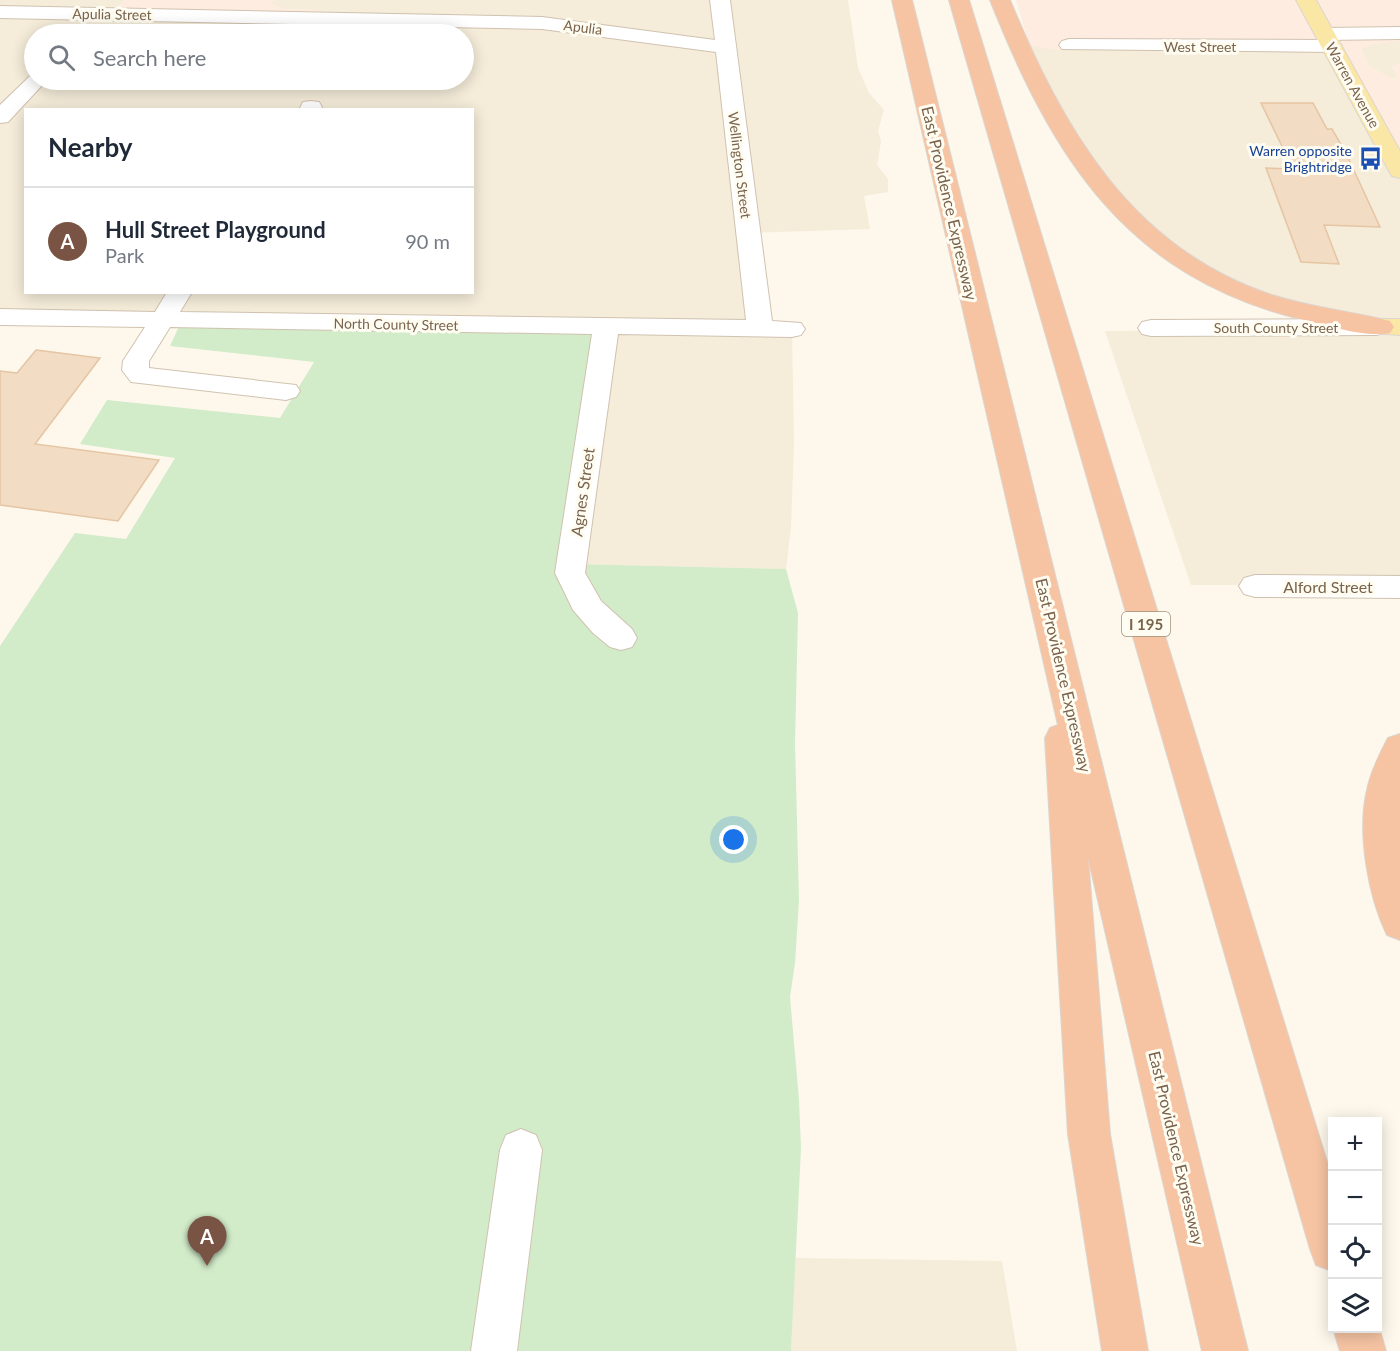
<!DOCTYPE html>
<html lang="en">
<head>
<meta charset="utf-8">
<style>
	body { margin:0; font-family:Lato,sans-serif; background:#f6f6f7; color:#1f2937 }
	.controls { position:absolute; right:18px; bottom:18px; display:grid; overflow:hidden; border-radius:0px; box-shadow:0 3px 15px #0003 }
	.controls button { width:54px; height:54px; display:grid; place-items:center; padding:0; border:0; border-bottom:2px solid #e0e1e3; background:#fff; color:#1f2937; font:30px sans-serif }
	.you { position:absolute; left:734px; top:840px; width:21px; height:21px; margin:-15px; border:4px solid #fff; border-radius:50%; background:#1a73e8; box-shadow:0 0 0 9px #1a73e833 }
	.badge { display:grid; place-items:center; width:39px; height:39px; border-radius:50%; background:#795343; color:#fff; font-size:20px; font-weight:700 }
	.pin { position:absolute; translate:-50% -50px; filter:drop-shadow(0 2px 3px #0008) }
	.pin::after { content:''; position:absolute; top:32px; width:21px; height:18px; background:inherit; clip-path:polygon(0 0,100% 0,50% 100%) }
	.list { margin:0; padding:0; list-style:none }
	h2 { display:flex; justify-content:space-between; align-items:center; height:78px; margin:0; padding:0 24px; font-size:26px }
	h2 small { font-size:20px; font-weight:400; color:#747a83 }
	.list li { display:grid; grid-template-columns:39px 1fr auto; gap:18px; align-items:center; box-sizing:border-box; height:108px; padding:0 24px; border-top:2px solid #e0e1e3 }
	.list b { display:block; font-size:22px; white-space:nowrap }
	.list p { margin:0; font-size:20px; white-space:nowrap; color:#747a83 }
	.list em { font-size:20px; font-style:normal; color:#747a83 }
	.icon { flex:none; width:33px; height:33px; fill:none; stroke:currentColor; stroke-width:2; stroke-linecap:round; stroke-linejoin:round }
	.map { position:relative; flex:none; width:1400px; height:1351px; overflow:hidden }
	.search { position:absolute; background:#fff; box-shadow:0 3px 15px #0003; left:24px; top:24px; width:450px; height:66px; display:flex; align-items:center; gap:15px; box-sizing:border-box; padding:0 21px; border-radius:33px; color:#747a83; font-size:22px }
	.panel { position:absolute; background:#fff; box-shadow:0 3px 15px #0003; left:24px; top:108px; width:450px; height:186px; border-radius:0px }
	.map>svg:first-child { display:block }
	.residential { fill:#f5ecd9; fill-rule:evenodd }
	.commercial { fill:#fdecdf }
	.green { fill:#d2ebc9 }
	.building { fill:#f2dcc3; stroke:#e5c5a3; stroke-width:1.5 }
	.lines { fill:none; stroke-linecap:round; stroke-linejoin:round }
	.minor-casing { stroke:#d0c2b0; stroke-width:2 }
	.major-casing { stroke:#dcd6d1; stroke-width:2 }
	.highway-casing { stroke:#dcd6d1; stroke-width:2 }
	.minor { fill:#fff; fill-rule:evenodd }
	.major { fill:#fae6a5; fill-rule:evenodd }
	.highway { fill:#f6c4a3; fill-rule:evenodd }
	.labels { text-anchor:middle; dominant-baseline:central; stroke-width:6; stroke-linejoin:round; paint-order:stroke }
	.far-street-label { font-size:14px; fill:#79634d; stroke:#fffcf2 }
	.far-transit-label { font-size:14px; fill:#164399; stroke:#fffcf2; text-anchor:end }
	.shield { fill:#fffcf2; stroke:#a1917e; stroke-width:1.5 }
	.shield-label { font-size:15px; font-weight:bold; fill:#79634d }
	.street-label { font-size:16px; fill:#79634d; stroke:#fffcf2 }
</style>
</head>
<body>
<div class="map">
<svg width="1400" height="1351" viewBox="0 0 1400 1351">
	<rect width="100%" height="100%" fill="#fdf8eb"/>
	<!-- residential -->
	<g class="residential">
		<path d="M 0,0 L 125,0 L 111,14 L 320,12 L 317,10 L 282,9 L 274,6 L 269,1 L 278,0 L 848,0 L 858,68 L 869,93 L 884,110 L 878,131 L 881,141 L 877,165 L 888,179 L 888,192 L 864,196 L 870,229 L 749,233 L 760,329 L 792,329 L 794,446 L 791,527 L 786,569 L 571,564 L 617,330 L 0,319 ZM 34,34 L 464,34 L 464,80 L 34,80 ZM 26,110 L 472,110 L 472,292 L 26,292 Z"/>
		<polygon points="1388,41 1400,41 1400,64 1392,66 1398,79 1388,77 1369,66 1361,49 1369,45"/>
		<polygon points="1029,45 1062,50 1072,46 1337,48 1400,153 1400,318 1365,320 1258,294 1198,264 1130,208 1065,123"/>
		<polygon points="1400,329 1400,585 1191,585 1105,331"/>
		<polygon points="795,1258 1002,1261 1017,1351 791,1351"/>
	</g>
	<!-- commercial -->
	<g class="commercial">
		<polygon points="125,0 278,0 270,1 274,6 282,9 317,10 321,12 308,18 110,15"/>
		<polygon points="1016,0 1400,0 1400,41 1369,45 1361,50 1369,66 1388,77 1398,79 1392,66 1400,64 1400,153 1344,51 1073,46 1062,50 1049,49 1029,45"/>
	</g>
	<!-- green -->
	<polygon class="green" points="182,320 610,327 571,564 786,569 798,613 795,743 799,900 795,963 790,997 799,1100 801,1148 791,1351 0,1351 0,646 75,533 126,539 175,458 80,444 107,400 280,418 314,362 170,346"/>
	<!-- building -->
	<g class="building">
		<polygon points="1261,103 1313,103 1327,129 1332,129 1346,153 1380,227 1324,225 1339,264 1301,262 1266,168 1293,169"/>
		<polygon points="36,350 100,358 35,444 159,460 118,521 0,505 0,371 17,373"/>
	</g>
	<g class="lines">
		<defs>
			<g id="minor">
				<polygon points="710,0 730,0 772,321 801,323 805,329 801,335 792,337 618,334 585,573 601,601 632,629 637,638 632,647 621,650 610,647 593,633 573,610 555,573 592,334 170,327 149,361 149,368 296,385 300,391 296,397 286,400 131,382 122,370 123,361 145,327 0,325 0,309 155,312 167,292 192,292 180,312 746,320 716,52 542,29 0,18 0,6 542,17 715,40"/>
				<polygon points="1400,27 1400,39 1325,40 1318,38 1315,34 1318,30 1325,28"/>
				<polygon points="1069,39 1332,40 1339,42 1342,46 1339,50 1332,52 1062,49 1059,45 1062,41"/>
				<polygon points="34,74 34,80 47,80 8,122 0,123 0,105 30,76"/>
				<polygon points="311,101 319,102 322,107 320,110 299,110 303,102"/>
				<polygon points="1376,319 1385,321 1389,327 1385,333 1376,335 1151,336 1142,334 1138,328 1142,322 1151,320"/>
				<polygon points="1255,575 1400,576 1400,598 1255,597 1244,594 1239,586 1244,578"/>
				<polygon points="521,1129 536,1135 542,1150 517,1351 471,1351 500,1150 506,1135"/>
			</g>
			<g id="major">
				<polygon points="1296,0 1316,0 1400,151 1400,178 1392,176 1389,171"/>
				<polygon points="1381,319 1400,319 1400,335 1372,333 1368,327 1372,321"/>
			</g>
			<g id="highway">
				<polygon points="892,0 912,0 1248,1351 1202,1351 1088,857 1110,1134 1148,1351 1102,1351 1068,1134 1045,738 1050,728 1058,725"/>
				<polygon points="949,0 969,0 1332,1178 1332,1271 1316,1265 1310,1249"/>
				<path d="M 990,0 L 1010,0 C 1062,126 1129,245 1266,293 C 1306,307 1349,311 1390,321 L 1394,327 L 1390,333 C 1367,338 1324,325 1300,319 C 1126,276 1053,158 990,0 Z"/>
				<path d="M 1400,734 L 1400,940 L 1387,935 C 1368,896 1357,832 1367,790 C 1371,771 1379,755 1388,738 Z"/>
				<polygon points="1378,1324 1386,1351 1340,1351 1333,1328 1378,1328"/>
			</g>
		</defs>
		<!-- minor casing -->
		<use href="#minor" class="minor-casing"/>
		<!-- major casing -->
		<use href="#major" class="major-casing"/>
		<!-- highway casing -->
		<use href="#highway" class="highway-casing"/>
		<!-- minor -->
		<use href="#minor" class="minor"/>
		<!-- major -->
		<use href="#major" class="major"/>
		<!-- highway -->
		<use href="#highway" class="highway"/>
	</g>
	<!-- icons -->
	<defs>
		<symbol id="bus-bare" viewBox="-9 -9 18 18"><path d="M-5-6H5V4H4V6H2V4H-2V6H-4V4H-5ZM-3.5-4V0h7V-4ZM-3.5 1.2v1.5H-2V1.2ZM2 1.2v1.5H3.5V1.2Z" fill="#1a4fb4" stroke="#fffcf2" stroke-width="2.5" paint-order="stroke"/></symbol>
	</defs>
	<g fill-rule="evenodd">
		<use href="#bus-bare" x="1354" y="142" width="33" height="33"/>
	</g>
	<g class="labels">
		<!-- far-street labels -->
		<g class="far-street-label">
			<text transform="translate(112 14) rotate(1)">Apulia Street</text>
			<text transform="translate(583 27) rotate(7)">Apulia</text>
			<text x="1200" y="46">West Street</text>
			<text transform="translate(1353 85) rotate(61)">Warren Avenue</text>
			<text transform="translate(740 165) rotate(83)">Wellington Street</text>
			<text transform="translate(396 324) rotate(1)">North County Street</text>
			<text x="1276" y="327">South County Street</text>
		</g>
		<!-- far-transit labels -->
		<g class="far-transit-label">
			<text x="1352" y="150">Warren opposite<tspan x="1352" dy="16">Brightridge</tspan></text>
		</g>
		<!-- shield labels -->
		<rect class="shield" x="1122" y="612" width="48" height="24" rx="4.5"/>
		<g class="shield-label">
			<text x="1146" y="624">I 195</text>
		</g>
		<!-- street labels -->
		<g class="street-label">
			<text transform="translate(950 203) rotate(77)">East Providence Expressway</text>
			<text transform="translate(582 492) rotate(-82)">Agnes Street</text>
			<text x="1328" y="586">Alford Street</text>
			<text transform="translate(1064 675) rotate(77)">East Providence Expressway</text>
			<text transform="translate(1177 1148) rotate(77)">East Providence Expressway</text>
		</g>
	</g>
</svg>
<div class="controls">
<button>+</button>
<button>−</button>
<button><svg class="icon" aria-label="locate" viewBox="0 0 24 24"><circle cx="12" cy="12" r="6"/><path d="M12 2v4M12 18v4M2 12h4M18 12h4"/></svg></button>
<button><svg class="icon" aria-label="layers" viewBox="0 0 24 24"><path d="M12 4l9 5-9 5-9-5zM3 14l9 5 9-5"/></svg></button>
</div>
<div class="you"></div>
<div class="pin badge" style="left:207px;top:1266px">A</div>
<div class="search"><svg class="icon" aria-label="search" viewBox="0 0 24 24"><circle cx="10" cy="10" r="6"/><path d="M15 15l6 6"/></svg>Search here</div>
<section class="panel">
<h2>Nearby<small></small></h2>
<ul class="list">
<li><span class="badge">A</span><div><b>Hull Street Playground</b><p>Park</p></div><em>90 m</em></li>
</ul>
</section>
</div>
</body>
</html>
